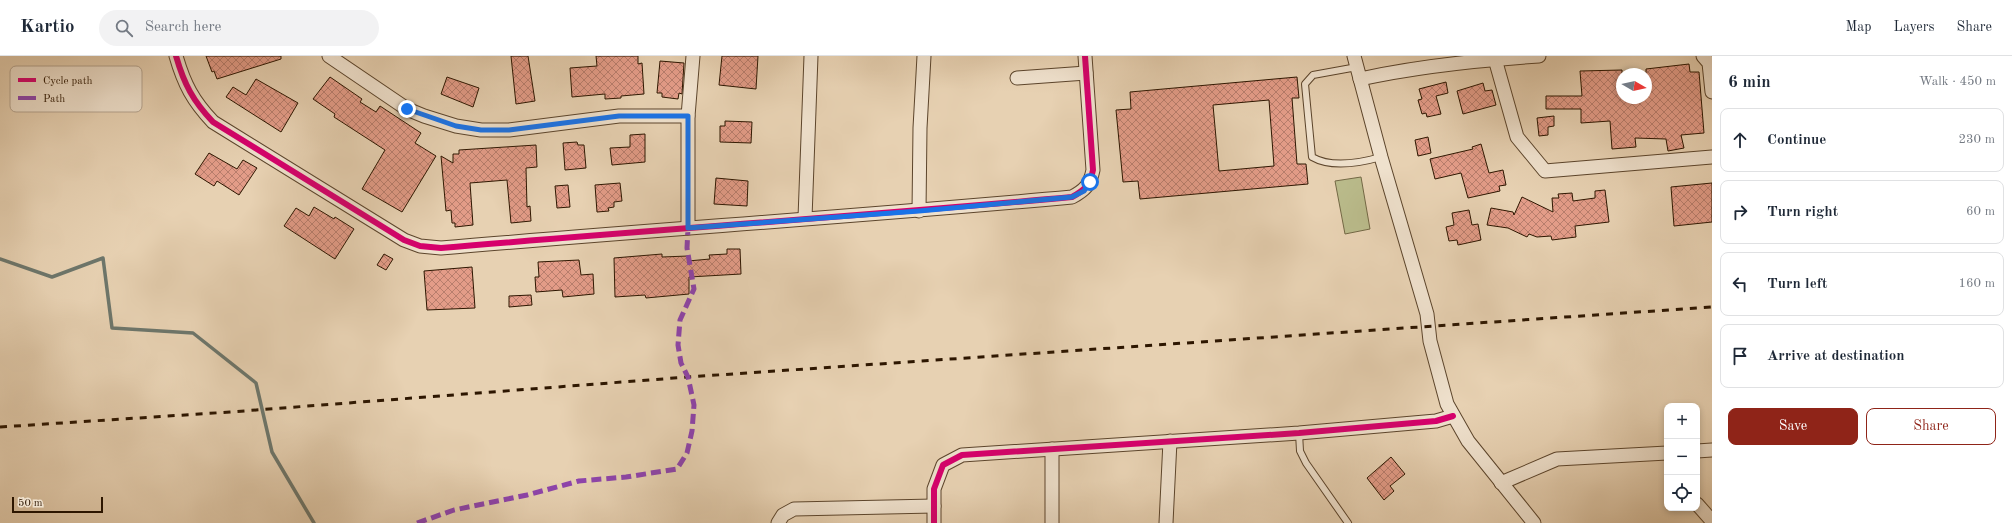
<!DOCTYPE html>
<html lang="en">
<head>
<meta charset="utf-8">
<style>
	body { margin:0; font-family:"Old Standard TT",serif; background:#f2f2f3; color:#1f2937 }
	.controls { position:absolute; right:12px; bottom:12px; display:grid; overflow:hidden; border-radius:8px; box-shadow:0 2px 6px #0003 }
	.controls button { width:36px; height:36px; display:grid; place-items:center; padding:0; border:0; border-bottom:1px solid #e0e1e3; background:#fff; color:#1f2937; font:20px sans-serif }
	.compass { position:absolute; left:1616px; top:12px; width:36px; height:36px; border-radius:50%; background:#fff; box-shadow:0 2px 6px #0003; rotate:99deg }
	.scale { position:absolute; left:12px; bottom:10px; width:91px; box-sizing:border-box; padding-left:4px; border:2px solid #2d1600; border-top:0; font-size:11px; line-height:14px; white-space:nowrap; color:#2d1600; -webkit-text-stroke:3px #efe1cd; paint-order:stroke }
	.stop { position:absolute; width:12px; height:12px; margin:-9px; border:3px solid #1a73e8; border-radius:50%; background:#fff }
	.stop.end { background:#1a73e8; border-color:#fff; box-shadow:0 1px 4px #0008 }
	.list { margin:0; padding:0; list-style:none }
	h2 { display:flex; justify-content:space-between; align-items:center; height:52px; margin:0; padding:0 16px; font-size:17px }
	h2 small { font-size:13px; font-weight:400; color:#747a83 }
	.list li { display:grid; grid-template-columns:26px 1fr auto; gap:12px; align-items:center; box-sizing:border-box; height:64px; margin:0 8px 8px; padding:0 8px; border:1px solid #e0e1e3; border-radius:8px }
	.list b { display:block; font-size:15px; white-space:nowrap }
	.list em { font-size:13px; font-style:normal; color:#747a83 }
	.actions { display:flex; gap:8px; padding:12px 16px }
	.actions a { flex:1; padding:9px 0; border:1px solid #8f2418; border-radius:8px; text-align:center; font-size:14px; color:#8f2418 }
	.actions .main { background:#8f2418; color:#fff }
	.icon { flex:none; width:22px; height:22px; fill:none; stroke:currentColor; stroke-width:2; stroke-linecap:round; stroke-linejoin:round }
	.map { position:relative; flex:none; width:1712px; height:467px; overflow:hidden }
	header { display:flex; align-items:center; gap:24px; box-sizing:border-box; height:56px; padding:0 20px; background:#fff; border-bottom:1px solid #e0e1e3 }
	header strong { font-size:19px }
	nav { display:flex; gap:22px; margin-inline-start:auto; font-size:14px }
	.search { width:280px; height:36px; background:#f2f2f3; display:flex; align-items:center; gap:10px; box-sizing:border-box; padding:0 14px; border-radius:22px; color:#747a83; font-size:15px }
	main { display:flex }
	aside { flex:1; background:#fff }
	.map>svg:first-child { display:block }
	.pitch { fill:#b9ba8a; stroke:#736845 }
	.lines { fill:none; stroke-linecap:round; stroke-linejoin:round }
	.stream { stroke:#6d766b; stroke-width:3.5 }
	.building { fill:url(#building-cross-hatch); stroke:#2d1600; fill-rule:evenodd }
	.lane-casing { stroke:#5c452c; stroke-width:8 }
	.street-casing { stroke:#5c452c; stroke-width:15 }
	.lane { stroke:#efe1cd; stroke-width:6 }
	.street { stroke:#efe1cd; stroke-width:13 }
	.rail { stroke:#2d1600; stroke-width:3; stroke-dasharray:7 7; stroke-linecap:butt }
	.quiet { stroke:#8e44ad; stroke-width:5; stroke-dasharray:10 5; stroke-linecap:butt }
	.cycleway-casing { stroke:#efe1cd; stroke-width:8 }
	.cycleway { stroke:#d6006c; stroke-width:6 }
	.route { stroke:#1a73e8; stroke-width:5 }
	.key { fill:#efe1cd; stroke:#b5a490; stroke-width:1 }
	.key-label { font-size:11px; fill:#2d1600 }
</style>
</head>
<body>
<header>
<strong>Kartio</strong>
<div class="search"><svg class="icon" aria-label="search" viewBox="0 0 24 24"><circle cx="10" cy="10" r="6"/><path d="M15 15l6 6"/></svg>Search here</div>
<nav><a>Map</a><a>Layers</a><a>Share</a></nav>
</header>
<main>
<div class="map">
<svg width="1712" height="467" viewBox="0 0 1712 467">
	<defs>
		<pattern id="building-cross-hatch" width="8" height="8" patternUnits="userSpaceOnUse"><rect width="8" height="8" fill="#e39c88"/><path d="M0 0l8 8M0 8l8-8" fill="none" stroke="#b87e6d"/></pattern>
	</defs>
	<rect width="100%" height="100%" fill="#e7d1b2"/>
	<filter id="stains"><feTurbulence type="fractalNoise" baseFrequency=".005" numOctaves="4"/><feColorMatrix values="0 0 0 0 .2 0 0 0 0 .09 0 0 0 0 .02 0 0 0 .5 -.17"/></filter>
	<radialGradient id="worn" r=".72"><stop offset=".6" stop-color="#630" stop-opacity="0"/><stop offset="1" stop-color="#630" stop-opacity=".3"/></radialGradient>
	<!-- pitch -->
	<polygon class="pitch" points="1361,121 1370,173 1345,178 1335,125"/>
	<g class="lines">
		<!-- stream -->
		<polyline class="stream" points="0,203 52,221 103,202 112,272 193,277 256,327 272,396 314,467"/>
	</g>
	<!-- building -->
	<g class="building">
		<polygon points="206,0 281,0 281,3 217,23 214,15 212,16"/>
		<polygon points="511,0 528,0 535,45 516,48"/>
		<polygon points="596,0 638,0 638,8 642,7 644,38 621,40 621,42 605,43 605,38 572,41 570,12 597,10"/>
		<polygon points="722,0 758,0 756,33 719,29"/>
		<polygon points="660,5 684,7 682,38 679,37 678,43 662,41 662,37 657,37"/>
		<polygon points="1689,8 1690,16 1699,16 1704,77 1681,79 1684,92 1668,95 1666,83 1635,82 1636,91 1612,93 1610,65 1581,67 1581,53 1546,53 1546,40 1582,40 1580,15 1622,14 1622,42 1646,42 1646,13"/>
		<polygon points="330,21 362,43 360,46 376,56 380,50 421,77 415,87 436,100 402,156 362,133 385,94 334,61 335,58 313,43"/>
		<polygon points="447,21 479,32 473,51 441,38"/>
		<path d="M 1297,21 L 1299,42 L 1292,42 L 1297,108 L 1306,108 L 1308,128 L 1140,143 L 1138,125 L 1123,126 L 1116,54 L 1131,53 L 1130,36 ZM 1269,44 L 1274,110 L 1219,115 L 1213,49 Z"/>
		<polygon points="256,23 298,47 281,76 226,41 233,31 246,39"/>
		<polygon points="1446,26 1448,37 1436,40 1441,58 1427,61 1426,57 1422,58 1418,44 1422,43 1419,33"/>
		<polygon points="1483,27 1485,35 1492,34 1496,49 1463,58 1457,35"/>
		<polygon points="1554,60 1554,70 1548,71 1548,79 1539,80 1537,62"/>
		<polygon points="725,65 752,66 751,87 720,86 720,70 725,70"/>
		<polygon points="645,78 645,106 612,109 610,92 630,91 630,79"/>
		<polygon points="1428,81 1431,97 1418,100 1415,84"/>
		<polygon points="577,86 578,89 584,89 586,112 565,114 563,87"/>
		<polygon points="1481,88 1489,117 1503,114 1506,129 1499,130 1500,135 1468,142 1461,117 1435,123 1430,103 1473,93 1472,91"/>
		<polygon points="536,89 537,111 526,112 527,151 530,150 531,165 511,167 507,124 470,127 473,169 455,171 455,167 452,167 451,154 446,155 441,100 453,107 453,98 459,98 459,94"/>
		<polygon points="209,97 237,113 243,104 257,112 239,139 217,125 214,130 195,118"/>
		<polygon points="716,122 748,125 747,150 714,148"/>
		<polygon points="620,127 622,145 614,146 614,151 608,152 609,155 597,156 595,129"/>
		<polygon points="1712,127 1712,166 1674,170 1671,131"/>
		<polygon points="568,129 570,151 557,152 555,130"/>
		<polygon points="1605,134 1609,166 1575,170 1576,181 1552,184 1551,180 1537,181 1529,178 1527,181 1508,172 1487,169 1491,152 1513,156 1514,159 1522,141 1553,156 1552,142 1559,142 1558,138 1572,137 1573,145 1595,142 1595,135"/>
		<polygon points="314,151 334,163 335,161 354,173 335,203 284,170 296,152 309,160"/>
		<polygon points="1469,154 1472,169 1478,168 1481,184 1458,189 1457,184 1449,185 1446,171 1454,169 1452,157"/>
		<polygon points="727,193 740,193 741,218 689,221 689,238 646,242 645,239 615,241 614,202 662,198 662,201 688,200 688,205 710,203 709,199 727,198"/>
		<polygon points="384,198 393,203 386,214 377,209"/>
		<polygon points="579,204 581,219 593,218 594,238 563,241 562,234 536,236 535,221 539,221 538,206"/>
		<polygon points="472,211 475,252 427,254 424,215"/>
		<polygon points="531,239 532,249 509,251 509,240"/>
		<polygon points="1391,401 1405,418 1390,430 1394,435 1384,444 1367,422"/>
	</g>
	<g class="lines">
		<defs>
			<g id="lane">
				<path d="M 1357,11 L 1313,19 L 1305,28 L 1312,101 C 1331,112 1360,107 1381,101"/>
				<polyline points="1299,377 1300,395 1306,407 1348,467"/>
			</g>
			<g id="street">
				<path d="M 176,0 C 184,28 193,45 213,66 L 404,184 L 420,190 L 441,192 C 651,174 862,160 1072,141 C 1085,134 1090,129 1093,114 L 1085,0"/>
				<polyline points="329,0 407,53 424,60 456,70 481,74 509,74 619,60 688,60"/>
				<polyline points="1354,0 1381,101 1427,258 1430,285 1447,348 1468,385 1534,467"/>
				<polyline points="1703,0 1709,7 1712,36"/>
				<polyline points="1495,3 1517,81 1545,115 1712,101"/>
				<polyline points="1017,22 1086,17"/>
				<path d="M 1360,23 C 1419,10 1479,4 1539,0"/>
				<polyline points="919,155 920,72 924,0"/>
				<polyline points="805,162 811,0"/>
				<polyline points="688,172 688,60 693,0"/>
				<polyline points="1697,395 1712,394"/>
				<polyline points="1501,427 1557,403 1667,397"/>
				<polyline points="1697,448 1712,465"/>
				<polyline points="778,467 783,459 794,453 934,450"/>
				<polyline points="934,467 934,433 943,409 962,399 1299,377 1436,365 1453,360"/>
				<polyline points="1052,467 1052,393"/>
				<polyline points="1166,467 1170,385"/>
			</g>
		</defs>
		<!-- lane casing -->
		<use href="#lane" class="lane-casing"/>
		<!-- street casing -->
		<use href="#street" class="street-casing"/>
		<!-- lane -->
		<use href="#lane" class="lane"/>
		<!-- street -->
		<use href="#street" class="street"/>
		<!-- rail -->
		<polyline class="rail" points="0,371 230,356 688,321 1712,251"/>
		<!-- quiet -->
		<polyline class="quiet" points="417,467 454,454 527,439 579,425 626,421 677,413 687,397 692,375 694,349 688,321 681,307 678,289 680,264 694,233 687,192 688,172"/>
		<defs>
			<g id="cycleway">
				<path d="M 176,0 C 184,28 193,45 213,66 L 404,184 L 420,190 L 441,192 C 651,174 862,160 1072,141 C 1085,134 1090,129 1093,114 L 1085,0"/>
				<polyline points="934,467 934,433 943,409 962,399 1299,377 1436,365 1453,360"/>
			</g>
		</defs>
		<!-- cycleway casing -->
		<use href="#cycleway" class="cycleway-casing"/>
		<!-- cycleway -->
		<use href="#cycleway" class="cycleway"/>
	</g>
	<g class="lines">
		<!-- route -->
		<polyline class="route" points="407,53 456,70 481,74 509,74 619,60 688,60 688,172 919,155 1072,141 1084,135 1090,126"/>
	</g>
	<!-- legend -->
	<rect x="10" y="10" width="132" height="46" rx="6" class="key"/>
	<rect x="18" y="22" width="18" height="4" fill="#d6006c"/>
	<rect x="18" y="40" width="18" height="4" fill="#8e44ad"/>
	<g class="key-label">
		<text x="43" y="28">Cycle path</text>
		<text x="43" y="46">Path</text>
	</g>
	<rect width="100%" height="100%" filter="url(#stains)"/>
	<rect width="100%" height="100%" fill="url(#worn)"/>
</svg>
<div class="controls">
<button>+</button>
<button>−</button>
<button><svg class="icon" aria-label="locate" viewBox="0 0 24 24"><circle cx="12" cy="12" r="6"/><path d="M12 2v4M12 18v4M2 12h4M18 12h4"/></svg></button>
</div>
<svg class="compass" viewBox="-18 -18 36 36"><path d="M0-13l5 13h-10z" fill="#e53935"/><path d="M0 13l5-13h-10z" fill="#747a83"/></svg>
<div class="scale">50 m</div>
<div class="stop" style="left:1090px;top:126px"></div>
<div class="stop end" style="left:407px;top:53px"></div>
</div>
<aside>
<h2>6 min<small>Walk · 450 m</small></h2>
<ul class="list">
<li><svg class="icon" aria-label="ahead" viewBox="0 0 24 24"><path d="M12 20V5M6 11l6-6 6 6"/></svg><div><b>Continue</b></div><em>230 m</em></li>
<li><svg class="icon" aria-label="right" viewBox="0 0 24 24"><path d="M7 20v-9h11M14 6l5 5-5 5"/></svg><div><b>Turn right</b></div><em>60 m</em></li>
<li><svg class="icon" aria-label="left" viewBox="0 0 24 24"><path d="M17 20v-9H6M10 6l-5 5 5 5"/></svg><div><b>Turn left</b></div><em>160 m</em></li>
<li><svg class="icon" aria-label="arrive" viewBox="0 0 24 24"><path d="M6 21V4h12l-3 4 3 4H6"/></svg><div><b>Arrive at destination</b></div></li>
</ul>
<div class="actions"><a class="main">Save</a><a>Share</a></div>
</aside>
</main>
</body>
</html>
